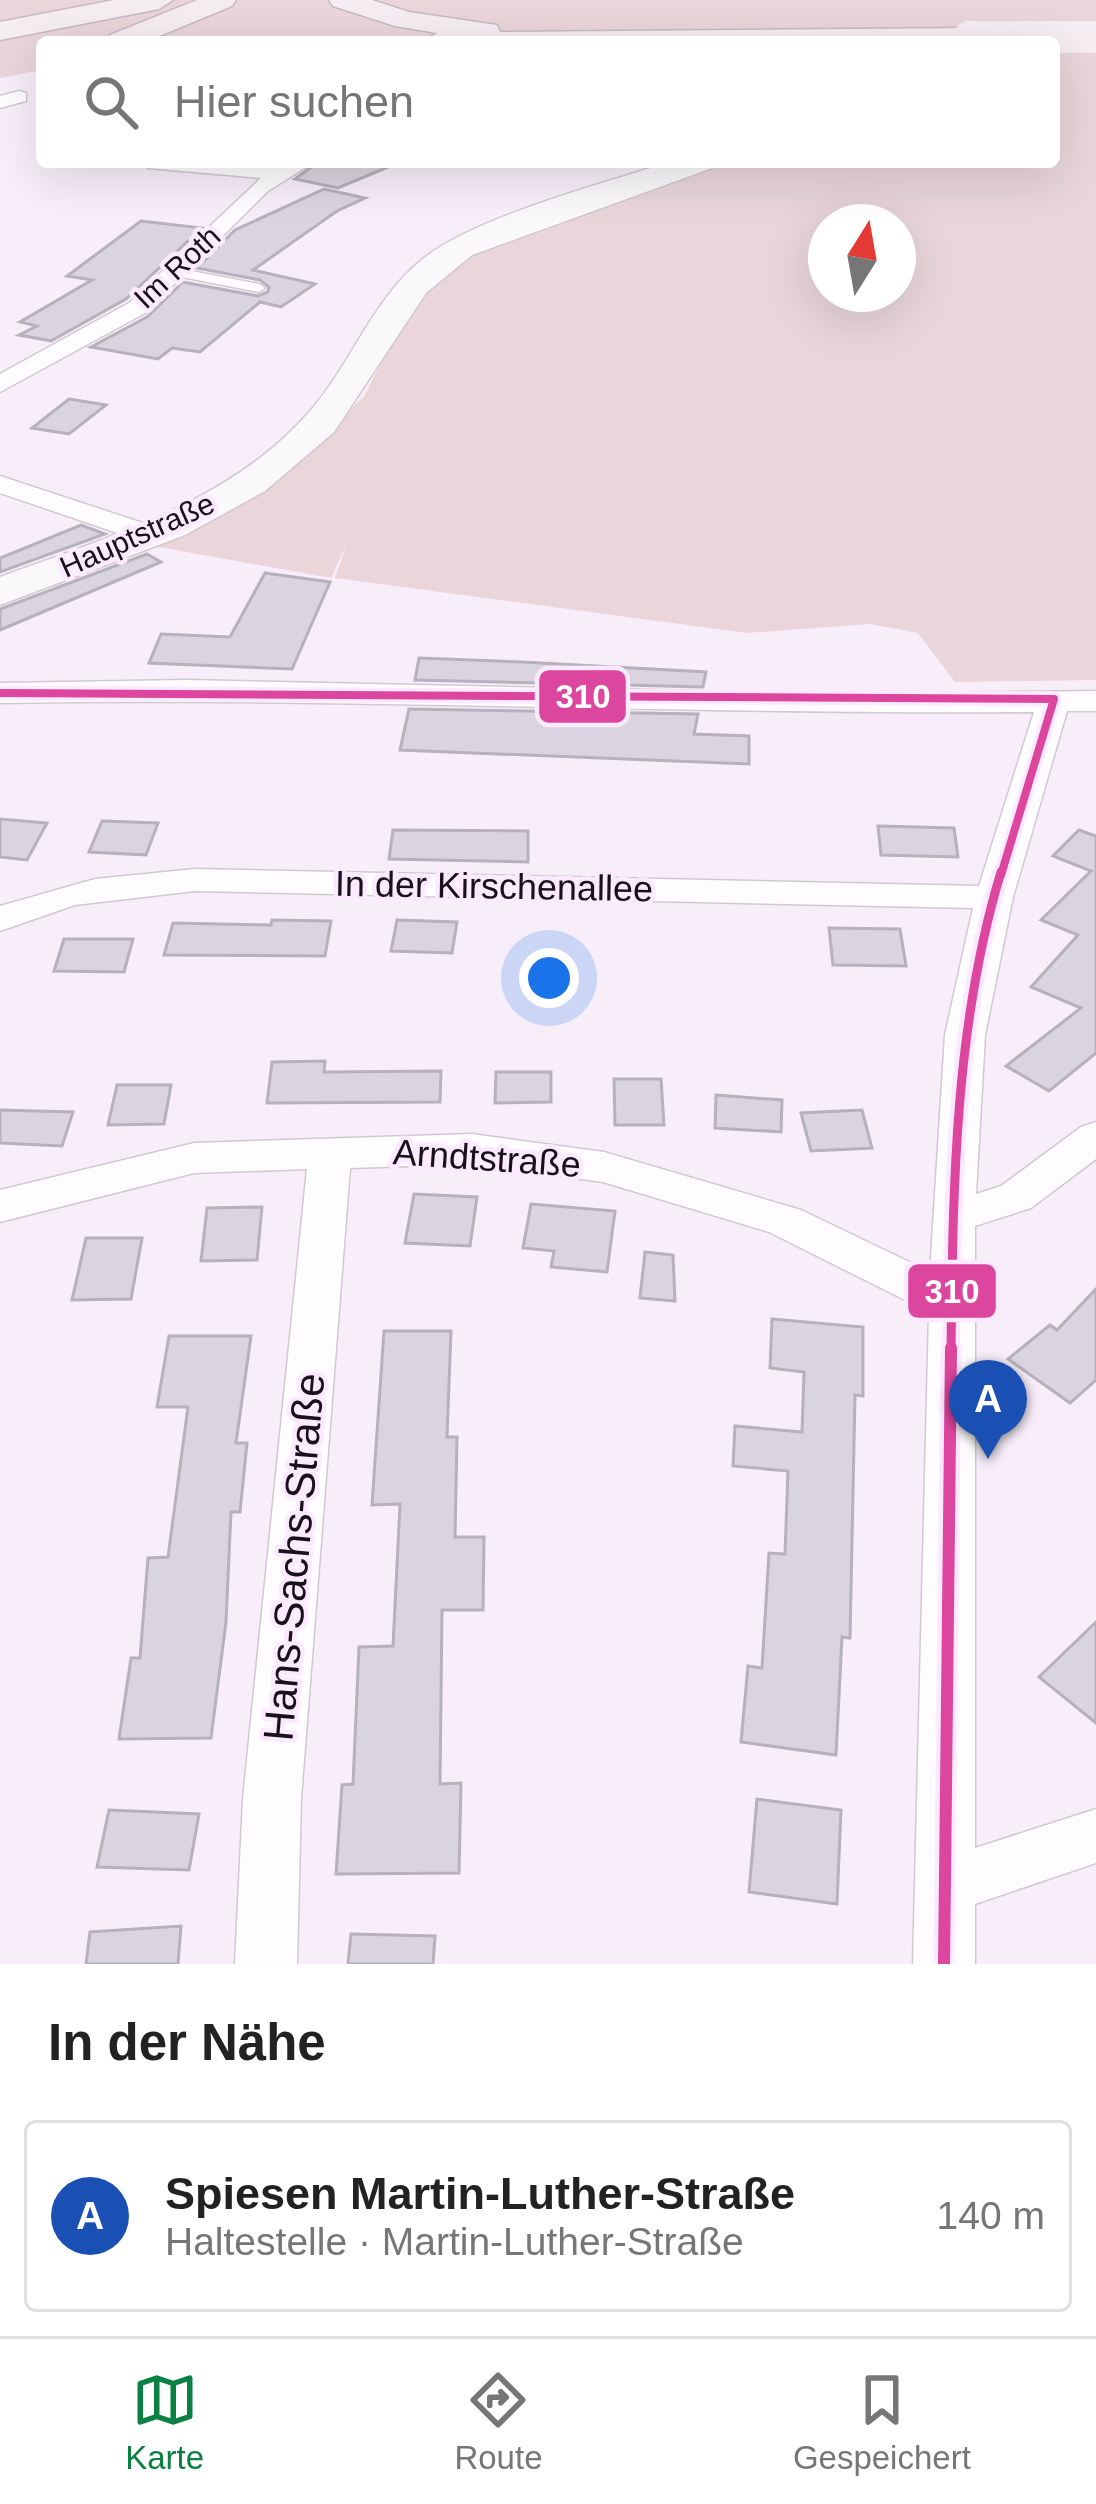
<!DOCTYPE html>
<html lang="de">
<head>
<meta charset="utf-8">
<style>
	body { margin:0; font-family:Helvetica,sans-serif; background:#f2f2f2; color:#222 }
	.compass { position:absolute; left:808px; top:204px; width:108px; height:108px; border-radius:50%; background:#fff; box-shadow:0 12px 48px #0002; rotate:11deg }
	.you { position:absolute; left:549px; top:978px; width:42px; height:42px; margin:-30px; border:9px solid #fff; border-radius:50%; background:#1a73e8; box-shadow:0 0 0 18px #1a73e833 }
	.badge { display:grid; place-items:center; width:78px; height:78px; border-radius:50%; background:#0b8043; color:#fff; font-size:39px; font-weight:700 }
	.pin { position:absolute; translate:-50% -99px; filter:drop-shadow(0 3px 6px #0008) }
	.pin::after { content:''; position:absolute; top:63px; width:42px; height:36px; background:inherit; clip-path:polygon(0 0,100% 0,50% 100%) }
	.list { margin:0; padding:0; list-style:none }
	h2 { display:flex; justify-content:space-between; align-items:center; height:156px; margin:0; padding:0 48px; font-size:51px }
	h2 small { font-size:39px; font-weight:400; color:#767676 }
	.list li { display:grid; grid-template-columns:78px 1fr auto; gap:36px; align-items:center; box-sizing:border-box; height:192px; margin:0 24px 24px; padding:0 24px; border:3px solid #e0e0e0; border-radius:12px }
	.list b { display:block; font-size:45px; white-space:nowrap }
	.list p { margin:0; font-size:39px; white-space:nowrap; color:#767676 }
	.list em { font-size:39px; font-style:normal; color:#767676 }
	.icon { flex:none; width:66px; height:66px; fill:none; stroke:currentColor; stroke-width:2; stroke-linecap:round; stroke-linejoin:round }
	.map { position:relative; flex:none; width:1096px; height:1964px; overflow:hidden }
	.search { position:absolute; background:#fff; box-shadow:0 12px 48px #0002; left:36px; right:36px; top:36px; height:132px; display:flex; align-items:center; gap:30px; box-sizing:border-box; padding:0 42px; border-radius:12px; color:#767676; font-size:45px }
	.sheet { height:372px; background:#fff }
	nav { display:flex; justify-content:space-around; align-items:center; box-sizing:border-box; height:168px; border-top:3px solid #e0e0e0; background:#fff; font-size:33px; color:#767676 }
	nav a { display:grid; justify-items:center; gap:6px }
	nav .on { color:#0b8043 }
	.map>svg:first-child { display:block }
	.green { fill:#e9d5da; fill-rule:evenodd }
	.building { fill:#d9d4df; stroke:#b6b1bc; stroke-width:3 }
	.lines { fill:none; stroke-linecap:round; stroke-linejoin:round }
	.lane-casing { stroke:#d1c9d2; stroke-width:3 }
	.street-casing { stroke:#d1c9d2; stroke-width:3 }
	.secondary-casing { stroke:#d1c9d2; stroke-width:3 }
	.highway-casing { stroke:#c7bac4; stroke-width:3 }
	.lane { fill:#fefcfe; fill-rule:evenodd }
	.street { fill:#fefcfe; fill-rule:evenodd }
	.secondary { fill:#fbf8fb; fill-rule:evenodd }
	.highway { fill:#f6edf2; fill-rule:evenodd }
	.highway-bridge-casing { stroke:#c7bac4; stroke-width:34; stroke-linecap:butt }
	.highway-bridge { stroke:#f6edf2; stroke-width:33 }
	.bus-1-far2-casing { stroke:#fbeafe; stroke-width:15 }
	.bus-1-far1-casing { stroke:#fbeafe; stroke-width:18 }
	.bus-1-casing { stroke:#fbeafe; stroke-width:21 }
	.bus-1-far2 { stroke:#dd469e; stroke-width:8 }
	.bus-1-far1 { stroke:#dd469e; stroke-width:9 }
	.bus-1 { stroke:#dd469e; stroke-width:12 }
	.labels { text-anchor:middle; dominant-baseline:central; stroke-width:9; stroke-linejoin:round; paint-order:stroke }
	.far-street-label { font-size:30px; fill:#18111a; stroke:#fbeafe }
	.street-label { font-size:36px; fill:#18111a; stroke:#fbeafe }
	.near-street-label { font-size:42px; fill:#18111a; stroke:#fbeafe }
	.line-badge { stroke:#fbeafe; stroke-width:4.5 }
	.badge-label { font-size:33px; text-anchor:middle; font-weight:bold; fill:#fff }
</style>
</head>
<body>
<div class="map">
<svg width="1096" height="1964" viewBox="0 0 1096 1964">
	<rect width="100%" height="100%" fill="#f8eefa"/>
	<!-- green -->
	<path class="green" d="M 0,0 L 1096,0 L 1096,680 L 955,682 L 918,633 L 870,624 L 747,633 L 335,578 L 347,543 L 331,578 L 137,543 L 276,470 L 364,397 L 414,295 L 465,248 L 715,162 L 1054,162 L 1054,42 L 42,42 L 42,70 L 0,78 ZM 826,222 L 898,222 L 898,294 L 826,294 Z"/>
	<!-- building -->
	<g class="building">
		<polygon points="318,162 400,162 338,188 295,179"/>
		<polygon points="324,189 365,198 337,211 253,270 315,284 281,307 260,302 200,352 172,348 158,359 91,347 147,317 183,282 258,296 268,292 269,287 260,280 197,268 235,230"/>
		<polygon points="141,221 202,228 126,299 51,341 19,335 37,326 20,322 92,280 67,276"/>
		<polygon points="69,399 106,405 69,434 32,428"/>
		<polygon points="81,525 105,534 0,572 0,558"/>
		<polygon points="147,554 161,562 0,630 0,609"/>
		<polygon points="265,573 330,582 292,669 149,663 161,634 230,637"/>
		<polygon points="419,658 522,662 706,672 703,687 415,680"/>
		<polygon points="409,709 698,714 694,734 749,736 749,764 400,750"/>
		<polygon points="0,819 47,823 27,860 0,857"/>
		<polygon points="102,821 158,823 146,855 89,852"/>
		<polygon points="878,826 954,828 958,857 881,855"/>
		<polygon points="393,830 528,831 528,862 389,859"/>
		<polygon points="1079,830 1096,836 1096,1053 1049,1091 1006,1066 1081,1008 1031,987 1078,935 1041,920 1091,871 1053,856"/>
		<polygon points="272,920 331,921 325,956 164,955 173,923 271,925"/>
		<polygon points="397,920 457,922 452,953 391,951"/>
		<polygon points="829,928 900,929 906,966 833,965"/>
		<polygon points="64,939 133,939 124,972 54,971"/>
		<polygon points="325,1061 324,1072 441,1071 440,1102 267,1103 272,1062"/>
		<polygon points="496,1072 551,1072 551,1102 495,1103"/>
		<polygon points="614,1079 661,1079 664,1125 615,1125"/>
		<polygon points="117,1085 171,1085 164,1124 108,1125"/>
		<polygon points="716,1095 782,1100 781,1132 715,1128"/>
		<polygon points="0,1110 73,1112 62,1146 0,1143"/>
		<polygon points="862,1110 872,1148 811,1151 801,1113"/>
		<polygon points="414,1194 477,1197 470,1246 405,1243"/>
		<polygon points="531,1204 615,1211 607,1272 551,1267 554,1251 523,1248"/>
		<polygon points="262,1207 257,1260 201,1261 207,1208"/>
		<polygon points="86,1238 142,1238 131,1299 72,1300"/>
		<polygon points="645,1252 673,1255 675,1301 640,1298"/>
		<polygon points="1096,1289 1096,1380 1070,1403 1008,1359 1050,1325 1057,1330"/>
		<polygon points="772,1319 863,1327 863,1396 855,1395 850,1638 842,1637 836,1755 741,1742 748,1666 762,1668 769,1553 785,1554 788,1471 733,1466 735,1426 802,1432 804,1372 770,1368"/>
		<polygon points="384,1331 451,1331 447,1437 457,1437 455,1537 484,1537 483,1610 442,1610 440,1784 461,1783 459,1873 336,1874 342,1785 353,1784 359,1647 393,1646 400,1504 372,1505"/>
		<polygon points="169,1336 251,1336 236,1443 247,1443 240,1512 231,1512 226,1622 211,1738 119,1739 131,1658 140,1658 148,1558 168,1557 188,1407 157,1407"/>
		<polygon points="1096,1622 1096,1723 1039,1677"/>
		<polygon points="757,1799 841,1810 837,1904 749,1892"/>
		<polygon points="109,1810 199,1814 189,1870 97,1867"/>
		<polygon points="181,1926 178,1964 86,1964 90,1932"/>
		<polygon points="351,1934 435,1936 433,1964 348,1964"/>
	</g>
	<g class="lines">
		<defs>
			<polygon id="lane" points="176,268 259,284 265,288 259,292 172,275 170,272"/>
			<g id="street">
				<polygon points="19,91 26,93 26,101 0,108 0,96"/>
				<polygon points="138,162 280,168 289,162 314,162 268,191 145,313 0,392 0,374 129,303 261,178 148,168"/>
				<polygon points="0,476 161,529 165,535 161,541 141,541 0,493"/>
				<path d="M 186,680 L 831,694 L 1096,691 L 1096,711 L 1067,711 L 1013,897 L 985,1035 L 976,1194 L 1001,1186 L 1081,1127 L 1096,1122 L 1096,1159 L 1031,1208 L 975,1226 L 975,1848 L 1096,1809 L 1096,1863 L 975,1904 L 975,1964 L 913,1964 L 929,1312 L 769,1232 L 603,1182 L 472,1164 L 350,1168 L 301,1799 L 297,1964 L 235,1964 L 243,1799 L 307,1169 L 194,1173 L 0,1222 L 0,1190 L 194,1143 L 472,1134 L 604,1152 L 801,1210 L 930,1272 L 945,1035 L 973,908 L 195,891 L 75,905 L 0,931 L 0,906 L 95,879 L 195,869 L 979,886 L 1034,712 C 689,715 345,697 0,703 L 0,683 Z"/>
			</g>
			<path id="secondary" d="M 670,162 L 716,162 L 712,168 L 472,255 L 426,293 L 334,432 L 265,491 L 185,535 L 0,605 L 0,577 C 108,537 233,501 310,411 C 352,363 373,298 424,258 C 476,217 604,183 670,162 Z"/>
			<g id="highway">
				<polygon points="114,0 173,0 159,9 0,40 0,22"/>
				<polygon points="197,0 236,0 232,6 145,42 106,41 110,35"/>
				<polygon points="329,0 372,0 409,12 497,25 500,32 970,28 985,37 982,42 423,42 437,33 395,26 333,6"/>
			</g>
		</defs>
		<!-- lane casing -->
		<use href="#lane" class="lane-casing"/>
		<!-- street casing -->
		<use href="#street" class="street-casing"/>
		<!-- secondary casing -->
		<use href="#secondary" class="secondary-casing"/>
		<!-- highway casing -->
		<use href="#highway" class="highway-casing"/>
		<!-- lane -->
		<use href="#lane" class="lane"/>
		<!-- street -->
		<use href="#street" class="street"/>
		<!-- secondary -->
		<use href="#secondary" class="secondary"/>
		<!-- highway -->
		<use href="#highway" class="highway"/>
		<defs>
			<polyline id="highway-bridge" points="970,37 1096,37"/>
		</defs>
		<!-- highway-bridge casing -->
		<use href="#highway-bridge" class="highway-bridge-casing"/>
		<!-- highway-bridge -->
		<use href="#highway-bridge" class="highway-bridge"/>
		<defs>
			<polyline id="bus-1-far2" points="0,693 1054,699 1001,875"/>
			<path id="bus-1-far1" d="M 951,1351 C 953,1190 954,1027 1001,872"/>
			<polyline id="bus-1" points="944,1964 951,1348"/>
		</defs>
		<!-- bus-1-far2 casing -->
		<use href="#bus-1-far2" class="bus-1-far2-casing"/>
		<!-- bus-1-far1 casing -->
		<use href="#bus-1-far1" class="bus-1-far1-casing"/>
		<!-- bus-1 casing -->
		<use href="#bus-1" class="bus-1-casing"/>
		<!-- bus-1-far2 -->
		<use href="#bus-1-far2" class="bus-1-far2"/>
		<!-- bus-1-far1 -->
		<use href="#bus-1-far1" class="bus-1-far1"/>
		<!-- bus-1 -->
		<use href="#bus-1" class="bus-1"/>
	</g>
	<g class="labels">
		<!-- far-street labels -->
		<g class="far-street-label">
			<text transform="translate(177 267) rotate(-43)">Im Roth</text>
			<text transform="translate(137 535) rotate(-24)">Hauptstraße</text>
		</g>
		<!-- street labels -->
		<g class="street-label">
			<text transform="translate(494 886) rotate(1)">In der Kirschenallee</text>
			<text transform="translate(487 1158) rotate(4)">Arndtstraße</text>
		</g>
		<!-- near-street labels -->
		<g class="near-street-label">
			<text transform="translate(294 1557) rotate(-85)">Hans-Sachs-Straße</text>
		</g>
	</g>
	<g class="line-badge">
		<rect x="537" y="668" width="91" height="57" rx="12" fill="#dd469e"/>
		<rect x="906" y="1262" width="92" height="58" rx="12" fill="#dd469e"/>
	</g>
	<g class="badge-label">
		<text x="583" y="708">310</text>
		<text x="952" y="1303">310</text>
	</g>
</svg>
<svg class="compass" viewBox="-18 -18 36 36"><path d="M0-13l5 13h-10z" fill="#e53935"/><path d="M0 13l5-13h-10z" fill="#767676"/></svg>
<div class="you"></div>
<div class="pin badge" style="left:988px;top:1459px;background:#1a4fb4">A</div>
<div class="search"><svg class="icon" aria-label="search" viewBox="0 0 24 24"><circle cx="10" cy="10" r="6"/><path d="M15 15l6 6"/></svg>Hier suchen</div>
</div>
<section class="sheet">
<h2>In der Nähe<small></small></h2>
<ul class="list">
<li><span class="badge" style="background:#1a4fb4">A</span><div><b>Spiesen Martin-Luther-Straße</b><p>Haltestelle · Martin-Luther-Straße</p></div><em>140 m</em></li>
</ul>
</section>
<nav>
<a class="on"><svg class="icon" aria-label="map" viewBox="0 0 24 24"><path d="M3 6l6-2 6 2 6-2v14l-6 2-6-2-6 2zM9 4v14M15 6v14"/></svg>Karte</a>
<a><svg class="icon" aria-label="directions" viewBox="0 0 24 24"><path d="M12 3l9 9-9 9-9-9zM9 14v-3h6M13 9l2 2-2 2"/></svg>Route</a>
<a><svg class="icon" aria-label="saved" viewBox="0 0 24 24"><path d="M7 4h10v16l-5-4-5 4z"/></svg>Gespeichert</a>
</nav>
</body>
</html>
